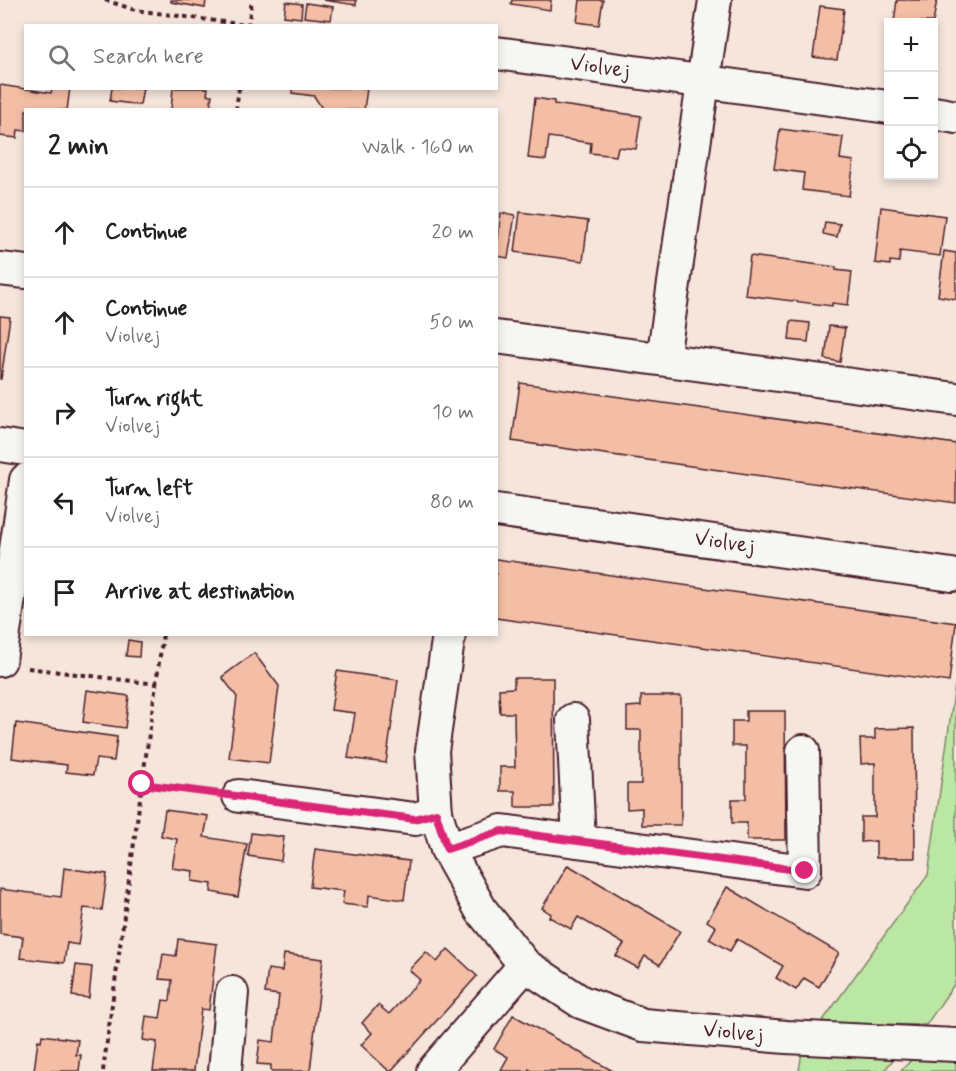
<!DOCTYPE html>
<html lang="en">
<head>
<meta charset="utf-8">
<style>
	body { margin:0; font-family:Mynerve,sans-serif; background:#f2f2f2; color:#202124 }
	.controls { position:absolute; right:18px; top:18px; display:grid; overflow:hidden; border-radius:0px; box-shadow:0 3px 9px #0003 }
	.controls button { width:54px; height:54px; display:grid; place-items:center; padding:0; border:0; border-bottom:2px solid #e0e0e0; background:#fff; color:#202124; font:30px sans-serif }
	.stop { position:absolute; width:18px; height:18px; margin:-14px; border:4px solid #db2777; border-radius:50%; background:#fff }
	.stop.end { background:#db2777; border-color:#fff; box-shadow:0 2px 6px #0008 }
	.list { margin:0; padding:0; list-style:none }
	h2 { display:flex; justify-content:space-between; align-items:center; height:78px; margin:0; padding:0 24px; font-size:26px }
	h2 small { font-size:20px; font-weight:400; color:#757577 }
	.list li { display:grid; grid-template-columns:39px 1fr auto; gap:18px; align-items:center; box-sizing:border-box; height:90px; padding:0 24px; border-top:2px solid #e0e0e0 }
	.list b { display:block; font-size:22px; white-space:nowrap }
	.list p { margin:0; font-size:20px; white-space:nowrap; color:#757577 }
	.list em { font-size:20px; font-style:normal; color:#757577 }
	.icon { flex:none; width:33px; height:33px; fill:none; stroke:currentColor; stroke-width:2; stroke-linecap:round; stroke-linejoin:round }
	.map { position:relative; flex:none; width:956px; height:1071px; overflow:hidden }
	.search { position:absolute; background:#fff; box-shadow:0 3px 9px #0003; left:24px; top:24px; width:474px; height:66px; display:flex; align-items:center; gap:15px; box-sizing:border-box; padding:0 21px; border-radius:0px; color:#757577; font-size:22px }
	.panel { position:absolute; background:#fff; box-shadow:0 3px 9px #0003; left:24px; top:108px; width:474px; height:528px; border-radius:0px }
	.map>svg:first-child { display:block }
	.green { fill:#bbe7a5; stroke:#828368; stroke-width:1.5 }
	.building { fill:#f3bea5; stroke:#4a1f2b; stroke-width:1.5 }
	.lines { fill:none; stroke-linecap:round; stroke-linejoin:round }
	.street-casing { stroke:#4a1f2b; stroke-width:36 }
	.path { stroke:#4a1f2b; stroke-width:4; stroke-dasharray:4.5 4.5; stroke-linecap:butt }
	.street { stroke:#f6f6f2; stroke-width:32 }
	.route { stroke:#db2777; stroke-width:8 }
	.labels { text-anchor:middle; dominant-baseline:central; stroke-width:4.5; stroke-linejoin:round; paint-order:stroke }
	.street-label { font-size:22px; fill:#4a1f2b; stroke:#f6f6f2 }
</style>
</head>
<body>
<div class="map">
<svg width="956" height="1071" viewBox="0 0 956 1071">
	<rect width="100%" height="100%" fill="#f5e5db"/>
	<filter id="ink" filterUnits="userSpaceOnUse"><feTurbulence type="fractalNoise" baseFrequency=".0167" numOctaves="2"/><feDisplacementMap in="SourceGraphic" scale="12" xChannelSelector="R" yChannelSelector="G"/><feConvolveMatrix kernelMatrix="1 2 1 2 8 2 1 2 1" color-interpolation-filters="sRGB"/></filter>
	<g filter="url(#ink)">
		<!-- green -->
		<g class="green">
			<polygon points="956,678 956,978 955,983 926,1025 821,1023 928,875"/>
			<polygon points="802,1052 896,1056 884,1071 799,1071"/>
			<polygon points="913,1058 956,1060 956,1071 901,1071"/>
		</g>
		<!-- building -->
		<g class="building">
			<polygon points="171,0 206,0 205,8 171,2"/>
			<polygon points="323,0 356,0 356,5"/>
			<polygon points="512,0 551,0 550,10 511,4"/>
			<polygon points="580,0 603,0 599,25 577,22"/>
			<polygon points="897,0 937,0 933,22 894,22"/>
			<polygon points="286,2 302,4 301,18 284,16"/>
			<polygon points="306,3 333,7 331,20 304,17"/>
			<polygon points="820,6 844,9 837,60 813,57"/>
			<polygon points="0,85 51,93 52,88 70,88 67,110 26,110 26,131 18,130 17,138 0,136"/>
			<polygon points="112,88 143,88 140,105 110,101"/>
			<polygon points="173,88 208,88 207,95 212,95 210,108 205,107 205,110 171,110"/>
			<polygon points="292,88 367,88 364,110 323,110 314,96 292,93"/>
			<polygon points="535,98 554,101 554,104 641,116 636,149 618,147 616,156 590,153 591,143 549,137 546,160 528,158"/>
			<polygon points="780,129 843,137 840,159 854,161 849,196 802,190 804,173 774,169"/>
			<polygon points="881,207 945,216 940,256 900,251 899,262 890,261 890,265 875,263"/>
			<polygon points="520,212 588,221 583,261 515,252"/>
			<polygon points="501,213 515,215 508,258 496,256"/>
			<polygon points="825,222 840,224 837,237 823,234"/>
			<polygon points="944,251 956,253 956,299 938,296"/>
			<polygon points="750,256 836,267 836,270 852,272 848,305 832,303 832,306 745,295"/>
			<polygon points="0,316 10,317 1,379 0,379"/>
			<polygon points="791,321 810,323 808,342 789,340"/>
			<polygon points="829,326 845,328 840,362 825,359"/>
			<polygon points="520,383 956,444 956,503 512,441"/>
			<polygon points="496,559 956,623 949,682 496,618"/>
			<polygon points="128,640 140,642 139,657 126,656"/>
			<polygon points="254,653 279,686 269,763 229,758 237,697 222,677"/>
			<polygon points="337,671 398,680 386,763 348,758 355,713 331,710"/>
			<polygon points="514,678 553,678 554,807 515,807 515,791 500,791 500,767 515,767 514,713 500,713 499,689 514,688"/>
			<polygon points="87,690 129,696 125,728 83,722"/>
			<polygon points="641,696 681,696 681,825 642,825 642,808 627,809 627,784 641,784 641,730 627,730 627,707 641,706"/>
			<polygon points="746,711 785,711 786,840 747,840 747,823 732,823 732,799 746,799 746,746 732,746 732,721 746,721"/>
			<polygon points="16,723 117,737 114,761 96,759 93,775 66,772 67,765 12,758"/>
			<polygon points="914,728 915,858 876,858 876,841 861,842 861,817 875,817 875,763 861,764 860,739 875,739 875,729"/>
			<polygon points="165,810 208,816 204,837 247,844 238,897 211,892 212,884 192,881 193,871 172,868 177,839 161,836"/>
			<polygon points="251,833 284,837 281,861 248,856"/>
			<polygon points="315,849 409,861 404,900 369,895 368,907 342,904 344,891 310,887"/>
			<polygon points="568,865 680,931 660,965 645,956 638,968 616,956 624,944 578,917 571,929 549,917 551,914 542,908"/>
			<polygon points="64,868 107,874 102,910 84,908 78,945 67,943 64,963 20,958 23,937 0,934 0,889 61,897"/>
			<polygon points="727,887 839,953 819,987 804,978 796,990 776,978 783,966 737,939 730,951 709,939 716,927 707,921"/>
			<polygon points="178,939 217,944 209,1010 201,1009 194,1071 153,1071 157,1042 143,1040 146,1016 160,1018 163,1000 170,1001 172,980 159,979 163,954 176,956"/>
			<polygon points="448,949 477,976 391,1071 389,1071 361,1045 372,1033 362,1023 378,1005 389,1014 420,980 409,970 426,952 437,962"/>
			<polygon points="284,954 323,959 310,1071 271,1071 271,1065 257,1064 260,1040 274,1042 279,995 265,993 268,969 282,971"/>
			<polygon points="76,965 92,967 89,998 72,996"/>
			<polygon points="513,1015 613,1071 532,1071 529,1069 528,1071 503,1071 501,1070 508,1057 494,1049"/>
			<polygon points="42,1035 78,1040 76,1055 81,1055 79,1071 34,1071 38,1040 41,1041"/>
		</g>
		<g class="lines">
			<defs>
				<g id="street">
					<path id="s1" d="M 496,53 L 888,107"/>
					<polyline points="934,113 956,117"/>
					<polyline points="0,269 26,272"/>
					<polyline points="496,337 956,399"/>
					<polyline points="663,359 715,0"/>
					<polyline points="0,445 26,449"/>
					<path id="s2" d="M 496,510 L 952,575"/>
					<path id="s3" d="M 449,634 L 432,751 L 436,813 L 447,849 L 481,910 L 525,965 L 581,1002 L 643,1025 L 786,1037 L 956,1045"/>
					<polyline points="0,660 26,480"/>
					<polyline points="573,720 579,841"/>
					<polyline points="239,796 415,819 436,813"/>
					<polyline points="447,849 502,831 805,871 803,751"/>
					<polyline points="225,1071 232,993"/>
					<polyline points="433,1071 525,965"/>
				</g>
			</defs>
			<!-- street casing -->
			<use href="#street" class="street-casing"/>
			<!-- path -->
			<g class="path">
				<polyline points="105,0 135,10 253,26"/>
				<polyline points="248,26 252,0"/>
				<polyline points="236,110 239,88"/>
				<polyline points="28,668 156,684 142,784 212,793"/>
				<polyline points="156,684 163,634"/>
				<polyline points="103,1071 142,784"/>
			</g>
			<!-- street -->
			<use href="#street" class="street"/>
		</g>
	</g>
	<g class="lines" filter="url(#ink)">
		<!-- route -->
		<polyline class="route" points="142,784 415,819 436,813 447,849 502,831 805,871"/>
	</g>
	<g class="labels">
		<!-- street labels -->
		<g class="street-label">
			<text stroke="none"><textPath href="#s1" startOffset="105">Violvej</textPath></text>
			<text stroke="none"><textPath href="#s2" startOffset="231">Violvej</textPath></text>
			<text stroke="none"><textPath href="#s3" startOffset="582">Violvej</textPath></text>
		</g>
	</g>
</svg>
<div class="controls">
<button>+</button>
<button>−</button>
<button><svg class="icon" aria-label="locate" viewBox="0 0 24 24"><circle cx="12" cy="12" r="6"/><path d="M12 2v4M12 18v4M2 12h4M18 12h4"/></svg></button>
</div>
<div class="stop" style="left:142px;top:784px"></div>
<div class="stop end" style="left:805px;top:871px"></div>
<div class="search"><svg class="icon" aria-label="search" viewBox="0 0 24 24"><circle cx="10" cy="10" r="6"/><path d="M15 15l6 6"/></svg>Search here</div>
<section class="panel">
<h2>2 min<small>Walk · 160 m</small></h2>
<ul class="list">
<li><svg class="icon" aria-label="ahead" viewBox="0 0 24 24"><path d="M12 20V5M6 11l6-6 6 6"/></svg><div><b>Continue</b></div><em>20 m</em></li>
<li><svg class="icon" aria-label="ahead" viewBox="0 0 24 24"><path d="M12 20V5M6 11l6-6 6 6"/></svg><div><b>Continue</b><p>Violvej</p></div><em>50 m</em></li>
<li><svg class="icon" aria-label="right" viewBox="0 0 24 24"><path d="M7 20v-9h11M14 6l5 5-5 5"/></svg><div><b>Turn right</b><p>Violvej</p></div><em>10 m</em></li>
<li><svg class="icon" aria-label="left" viewBox="0 0 24 24"><path d="M17 20v-9H6M10 6l-5 5 5 5"/></svg><div><b>Turn left</b><p>Violvej</p></div><em>80 m</em></li>
<li><svg class="icon" aria-label="arrive" viewBox="0 0 24 24"><path d="M6 21V4h12l-3 4 3 4H6"/></svg><div><b>Arrive at destination</b></div></li>
</ul>
</section>
</div>
</body>
</html>
